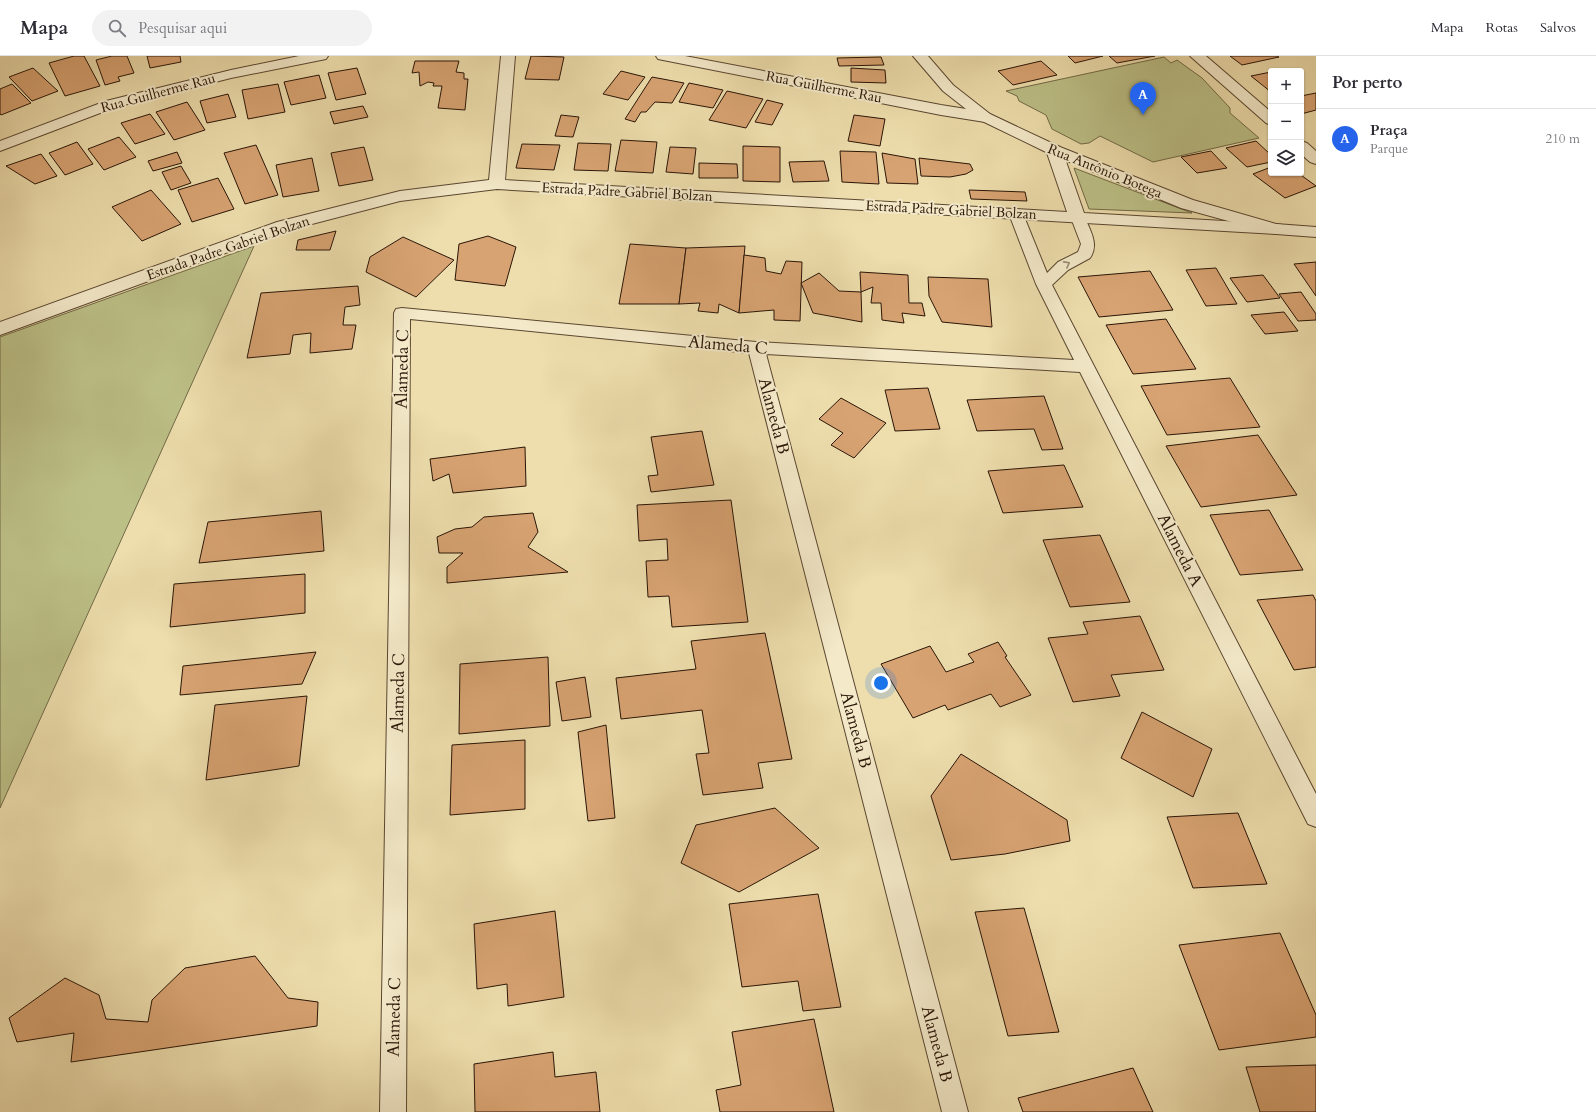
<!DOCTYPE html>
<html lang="pt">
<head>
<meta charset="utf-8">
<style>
	body { margin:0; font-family:Cardo,serif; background:#f2f2f3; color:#2b2b33 }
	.controls { position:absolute; right:12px; top:12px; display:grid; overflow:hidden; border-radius:4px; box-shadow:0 1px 3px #0004 }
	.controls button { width:36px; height:36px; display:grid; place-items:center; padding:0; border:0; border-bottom:1px solid #e1e1e2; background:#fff; color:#2b2b33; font:20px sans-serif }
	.you { position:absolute; left:881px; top:627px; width:14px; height:14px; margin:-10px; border:3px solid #fff; border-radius:50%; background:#1a73e8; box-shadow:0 0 0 6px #1a73e833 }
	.badge { display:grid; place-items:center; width:26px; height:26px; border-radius:50%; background:#2563eb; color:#fff; font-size:13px; font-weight:700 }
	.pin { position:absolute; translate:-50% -33px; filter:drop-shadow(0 1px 2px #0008) }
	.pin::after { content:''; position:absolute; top:21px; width:14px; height:12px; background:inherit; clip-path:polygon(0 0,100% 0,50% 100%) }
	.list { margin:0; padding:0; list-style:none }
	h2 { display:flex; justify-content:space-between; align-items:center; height:52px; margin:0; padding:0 16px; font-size:17px }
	h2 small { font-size:13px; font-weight:400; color:#7c7c81 }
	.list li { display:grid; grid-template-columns:26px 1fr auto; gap:12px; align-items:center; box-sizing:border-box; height:60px; padding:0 16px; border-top:1px solid #e1e1e2 }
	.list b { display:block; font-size:15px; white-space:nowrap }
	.list p { margin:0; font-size:13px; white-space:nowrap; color:#7c7c81 }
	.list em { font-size:13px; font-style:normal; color:#7c7c81 }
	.icon { flex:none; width:22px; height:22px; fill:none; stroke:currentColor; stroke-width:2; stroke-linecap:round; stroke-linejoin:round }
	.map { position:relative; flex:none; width:1316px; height:1056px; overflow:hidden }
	header { display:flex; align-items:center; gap:24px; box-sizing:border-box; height:56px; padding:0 20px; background:#fff; border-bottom:1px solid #e1e1e2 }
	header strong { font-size:19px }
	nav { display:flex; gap:22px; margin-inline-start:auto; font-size:14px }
	.search { width:280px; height:36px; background:#f2f2f3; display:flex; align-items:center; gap:10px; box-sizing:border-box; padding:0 14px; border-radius:22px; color:#7c7c81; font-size:15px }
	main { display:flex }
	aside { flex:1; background:#fff }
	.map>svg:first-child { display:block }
	.green { fill:#bcc087; stroke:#726a47 }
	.building { fill:#d8a372; stroke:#291507 }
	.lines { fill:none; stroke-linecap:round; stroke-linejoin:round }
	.service-casing { stroke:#5a4730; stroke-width:2 }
	.minor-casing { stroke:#5a4730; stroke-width:2 }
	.tertiary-casing { stroke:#5a4730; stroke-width:2 }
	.service { fill:#f4eaca; fill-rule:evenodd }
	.minor { fill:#f4eaca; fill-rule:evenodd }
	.tertiary { fill:#f4eaca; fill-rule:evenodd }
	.oneway { stroke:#998a72 }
	.labels { text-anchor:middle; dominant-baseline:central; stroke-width:4; stroke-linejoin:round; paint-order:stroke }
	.far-street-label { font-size:14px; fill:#291507; stroke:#f4eaca }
	.street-label { font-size:17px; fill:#291507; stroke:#f4eaca }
</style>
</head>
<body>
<header>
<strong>Mapa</strong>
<div class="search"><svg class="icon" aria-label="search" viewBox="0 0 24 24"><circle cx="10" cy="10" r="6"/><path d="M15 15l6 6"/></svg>Pesquisar aqui</div>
<nav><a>Mapa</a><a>Rotas</a><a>Salvos</a></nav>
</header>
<main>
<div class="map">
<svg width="1316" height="1056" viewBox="0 0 1316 1056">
	<rect width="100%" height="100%" fill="#eedead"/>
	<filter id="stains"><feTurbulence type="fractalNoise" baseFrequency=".005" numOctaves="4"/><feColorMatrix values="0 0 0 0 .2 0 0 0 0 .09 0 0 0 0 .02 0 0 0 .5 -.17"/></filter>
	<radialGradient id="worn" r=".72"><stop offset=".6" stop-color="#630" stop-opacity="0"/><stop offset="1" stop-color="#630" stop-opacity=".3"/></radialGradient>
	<!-- green -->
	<g class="green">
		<polygon points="1164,1 1171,7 1177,4 1202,22 1230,52 1230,57 1259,82 1153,106 1100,80 1089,87 1081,88 1052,73 1046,59 1019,45 1017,40 1006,35"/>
		<polygon points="1074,112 1192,157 1089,153"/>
		<polygon points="254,190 0,752 0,281"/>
	</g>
	<!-- building -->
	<g class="building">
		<polygon points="74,0 84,0 100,30 65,40 49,7"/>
		<polygon points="112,0 127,0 134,17 118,21 120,25 105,29 96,4"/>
		<polygon points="147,0 180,0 181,6 150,12"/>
		<polygon points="531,0 564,1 559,24 525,23"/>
		<polygon points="1068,0 1103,0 1075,7"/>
		<polygon points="1109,0 1155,0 1117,7"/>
		<polygon points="1230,0 1277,0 1279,1 1242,9"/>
		<polygon points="881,1 884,9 839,10 837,2"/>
		<polygon points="415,5 459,5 456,16 464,17 464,23 468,23 465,54 438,52 442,30 433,30 434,27 428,26 420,30 419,16 412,17"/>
		<polygon points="1041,5 1057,19 1013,29 998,15"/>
		<polygon points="33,12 58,35 32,45 9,21"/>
		<polygon points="357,12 366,38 336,44 328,17"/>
		<polygon points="851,12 885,14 886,27 851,26"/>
		<polygon points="621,15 645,21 628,44 603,38"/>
		<polygon points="1271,16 1271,36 1251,20"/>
		<polygon points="319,19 326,42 291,49 284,26"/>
		<polygon points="652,21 684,27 672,47 655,46 646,56 641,56 635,66 625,63"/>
		<polygon points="689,27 723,34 713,52 679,46"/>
		<polygon points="12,28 31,47 1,59 0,58 0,33"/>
		<polygon points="278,28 285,56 248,63 242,34"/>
		<polygon points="727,35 763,43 746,72 709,64"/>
		<polygon points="1316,37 1316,54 1301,58 1301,40"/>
		<polygon points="228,38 236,61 207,67 200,45"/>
		<polygon points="767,44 783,48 772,69 755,66"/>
		<polygon points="187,46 205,74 174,84 156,56"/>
		<polygon points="363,50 368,61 334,68 330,56"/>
		<polygon points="150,58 165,78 135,88 121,67"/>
		<polygon points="561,59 579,61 573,81 555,80"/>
		<polygon points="854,59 885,63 880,90 848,85"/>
		<polygon points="119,81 136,101 104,114 88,93"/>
		<polygon points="621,84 657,86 653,117 615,115"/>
		<polygon points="1256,85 1271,99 1271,106 1247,111 1226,92"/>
		<polygon points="77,86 93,108 65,119 49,97"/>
		<polygon points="578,87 611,88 608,115 574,114"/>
		<polygon points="522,88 560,89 554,114 516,112"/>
		<polygon points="256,89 278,139 245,148 224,97"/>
		<polygon points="743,90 780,91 780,126 743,125"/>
		<polygon points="364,91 373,124 339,130 331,97"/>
		<polygon points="670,91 696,92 693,118 666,116"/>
		<polygon points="840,95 876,96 879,128 842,126"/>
		<polygon points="1211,95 1227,112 1197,117 1181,101"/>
		<polygon points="177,96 182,107 153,115 148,105"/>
		<polygon points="882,97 915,103 918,128 887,127"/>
		<polygon points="41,98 57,120 35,128 6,110"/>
		<polygon points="312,102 319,135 283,141 276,109"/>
		<polygon points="919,102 970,108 973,114 966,118 950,121 921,120"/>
		<polygon points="824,105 829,125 793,126 789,106"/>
		<polygon points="699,107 737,108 738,122 699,122"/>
		<polygon points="181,110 191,127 171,134 162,116"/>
		<polygon points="1271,111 1271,117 1298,117 1316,130 1285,142 1253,118"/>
		<polygon points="218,122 234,153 192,166 178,134"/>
		<polygon points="151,134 181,168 142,185 112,151"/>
		<polygon points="969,134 1025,136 1027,145 971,143"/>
		<polygon points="336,175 330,194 296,194 298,184"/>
		<polygon points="488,180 516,191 505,230 455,224 459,188"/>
		<polygon points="403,181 454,204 416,241 366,216 370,201"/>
		<polygon points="630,188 686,192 679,248 619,248"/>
		<polygon points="745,190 739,257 719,248 718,257 698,255 700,247 679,248 686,192"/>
		<polygon points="744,199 765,202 766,215 781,218 786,205 802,206 800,265 774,264 774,254 739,257"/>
		<polygon points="1316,206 1316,240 1294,208"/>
		<polygon points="1216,212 1237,248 1206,250 1186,214"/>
		<polygon points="1150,215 1173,254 1099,261 1078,221"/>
		<polygon points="860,216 908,219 909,247 922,247 925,260 902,257 904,267 882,264 881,247 871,247 873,231 861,236"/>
		<polygon points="819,217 839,235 861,236 862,266 813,257 801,227"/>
		<polygon points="1263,219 1280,242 1247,246 1230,222"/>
		<polygon points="928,221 988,223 992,271 942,266 929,240"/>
		<polygon points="358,230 360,249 345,251 343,269 356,269 352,293 310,297 311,277 293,279 290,298 247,302 261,237"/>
		<polygon points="1301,236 1316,258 1316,264 1298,265 1279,238"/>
		<polygon points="1284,256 1298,275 1265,278 1251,259"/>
		<polygon points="1166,263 1196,313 1133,318 1106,269"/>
		<polygon points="1230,322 1260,371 1167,379 1141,330"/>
		<polygon points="928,332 940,373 895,375 885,334"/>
		<polygon points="1044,340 1063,393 1042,394 1034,373 977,375 967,344"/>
		<polygon points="841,342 886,367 854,402 831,389 843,377 819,363"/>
		<polygon points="702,375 714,429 651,436 648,420 658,419 651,381"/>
		<polygon points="1258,379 1297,439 1201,451 1166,390"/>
		<polygon points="525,391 526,430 453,437 449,418 433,425 430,403"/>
		<polygon points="1064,409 1083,451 1003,457 988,415"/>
		<polygon points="731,444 748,566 672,571 669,540 648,541 646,505 668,504 667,483 639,485 637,449"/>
		<polygon points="1269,454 1303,514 1240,519 1210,459"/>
		<polygon points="321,455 324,495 199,507 208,466"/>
		<polygon points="533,457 538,476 528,491 568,516 447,527 447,511 463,497 439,497 437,481 455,473 472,471 484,461"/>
		<polygon points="1100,479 1130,546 1070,551 1043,484"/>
		<polygon points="305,518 305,557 170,571 174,528"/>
		<polygon points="1313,539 1316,545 1316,611 1294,614 1257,544"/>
		<polygon points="1140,560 1164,614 1111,619 1120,640 1073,646 1048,582 1088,578 1083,566"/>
		<polygon points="765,577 792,703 758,707 763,732 703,739 696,698 709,697 702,654 621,663 616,622 696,613 691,585"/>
		<polygon points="998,586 1007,600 1005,601 1031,639 1000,651 991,638 948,654 945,649 913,662 881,608 930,590 946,616 974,606 968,598"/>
		<polygon points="316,596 302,628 180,639 183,610"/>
		<polygon points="548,601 550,670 459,678 460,608"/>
		<polygon points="585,621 591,661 562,665 556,626"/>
		<polygon points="307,640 299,710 206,724 215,649"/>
		<polygon points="1142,656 1212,693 1193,741 1121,702"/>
		<polygon points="606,669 615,762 588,765 578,676"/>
		<polygon points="525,684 525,753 450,759 452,689"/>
		<polygon points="961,698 1067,764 1070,785 1005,798 951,804 931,740"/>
		<polygon points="775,752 819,792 739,836 681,807 696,769"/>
		<polygon points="1238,757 1267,828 1193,832 1167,761"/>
		<polygon points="818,838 841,951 803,955 798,925 742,931 729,848"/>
		<polygon points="1024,852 1059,976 1008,980 975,856"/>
		<polygon points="555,855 564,941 508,950 507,928 477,933 474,868"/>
		<polygon points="1280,877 1316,959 1316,981 1219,994 1179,889"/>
		<polygon points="255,900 288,942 318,946 317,970 71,1006 74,977 17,986 9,962 65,922 99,939 106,963 148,966 152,944 185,912"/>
		<polygon points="814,963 834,1056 720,1056 716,1034 741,1029 732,976"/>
		<polygon points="553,996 555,1021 596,1016 600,1056 475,1056 474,1008"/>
		<polygon points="1316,1009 1316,1056 1260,1056 1246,1011"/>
		<polygon points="1133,1012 1153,1056 1023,1056 1018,1042"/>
	</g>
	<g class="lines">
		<defs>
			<path id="service" d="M 1016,153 L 1021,155 L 1023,158 L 1047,217 L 1058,206 L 1078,196 L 1081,188 L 1071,162 L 1073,159 L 1078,157 L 1083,159 L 1085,162 C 1091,176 1099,189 1090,202 L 1068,214 L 1052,229 L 1316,738 L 1316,771 L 1308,768 L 1080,316 L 766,298 L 968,1056 L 942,1056 L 749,297 L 410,263 L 406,1056 L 380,1056 L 394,257 L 396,253 L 402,252 L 756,286 L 1074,304 L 1036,228 L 1009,158 L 1011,155 Z"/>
			<g id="minor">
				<polygon points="299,0 328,0 326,3 231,22 116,51 0,95 0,85 106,45 231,14"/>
				<polygon points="501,0 515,0 505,124 1067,156 1046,94 1048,91 1054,89 1060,91 1062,94 1084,157 1276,168 1282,169 1284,173 1282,177 1276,178 497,133 400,145 289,174 0,279 0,266 277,166 400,135 489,124"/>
				<polygon points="656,0 685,0 941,49 985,56 990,58 993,61 990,64 985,66 941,59 663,4 658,3"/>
				<polygon points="1190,0 1206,0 1271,56 1271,69 1266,67"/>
				<polygon points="1301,85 1307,87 1316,95 1316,108 1310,106 1301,98"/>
			</g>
			<polygon id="tertiary" points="913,0 928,0 953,29 990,58 1060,91 1193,144 1276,168 1316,171 1316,181 1276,178 1181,152 1048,97 980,64 943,35"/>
		</defs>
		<!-- service casing -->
		<use href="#service" class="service-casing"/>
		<!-- minor casing -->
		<use href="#minor" class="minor-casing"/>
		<!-- tertiary casing -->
		<use href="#tertiary" class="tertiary-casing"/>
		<!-- service -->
		<use href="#service" class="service"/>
		<!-- minor -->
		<use href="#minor" class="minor"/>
		<!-- tertiary -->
		<use href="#tertiary" class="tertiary"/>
	</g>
	<!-- one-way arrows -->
	<defs><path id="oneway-chevron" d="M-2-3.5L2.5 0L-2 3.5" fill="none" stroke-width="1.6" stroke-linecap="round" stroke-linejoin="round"/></defs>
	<use class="oneway" href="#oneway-chevron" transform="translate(1067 208) rotate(-28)"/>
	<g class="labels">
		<!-- far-street labels -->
		<g class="far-street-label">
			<text transform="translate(824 31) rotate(11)">Rua Guilherme Rau</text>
			<text transform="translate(158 37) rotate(-15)">Rua Guilherme Rau</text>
			<text transform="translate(1105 115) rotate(22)">Rua Antônio Botega</text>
			<text transform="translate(627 136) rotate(3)">Estrada Padre Gabriel Bolzan</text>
			<text transform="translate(951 154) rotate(3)">Estrada Padre Gabriel Bolzan</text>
			<text transform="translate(228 192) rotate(-19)">Estrada Padre Gabriel Bolzan</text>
		</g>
		<!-- street labels -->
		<g class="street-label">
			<text transform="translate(728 289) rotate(5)">Alameda C</text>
			<text transform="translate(402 313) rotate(-89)">Alameda C</text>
			<text transform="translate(774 360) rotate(75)">Alameda B</text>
			<text transform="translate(1180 494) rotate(63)">Alameda A</text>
			<text transform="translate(398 637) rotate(-89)">Alameda C</text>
			<text transform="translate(856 674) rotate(75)">Alameda B</text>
			<text transform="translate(394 961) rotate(-89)">Alameda C</text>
			<text transform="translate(937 988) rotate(75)">Alameda B</text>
		</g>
	</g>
	<rect width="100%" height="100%" filter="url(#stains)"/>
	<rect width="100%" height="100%" fill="url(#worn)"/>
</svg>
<div class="controls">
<button>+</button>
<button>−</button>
<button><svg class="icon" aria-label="layers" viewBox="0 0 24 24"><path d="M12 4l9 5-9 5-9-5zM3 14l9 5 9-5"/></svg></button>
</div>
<div class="you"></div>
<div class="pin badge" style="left:1143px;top:59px">A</div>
</div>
<aside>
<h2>Por perto<small></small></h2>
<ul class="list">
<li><span class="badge">A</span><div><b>Praça</b><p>Parque</p></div><em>210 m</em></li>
</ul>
</aside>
</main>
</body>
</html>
